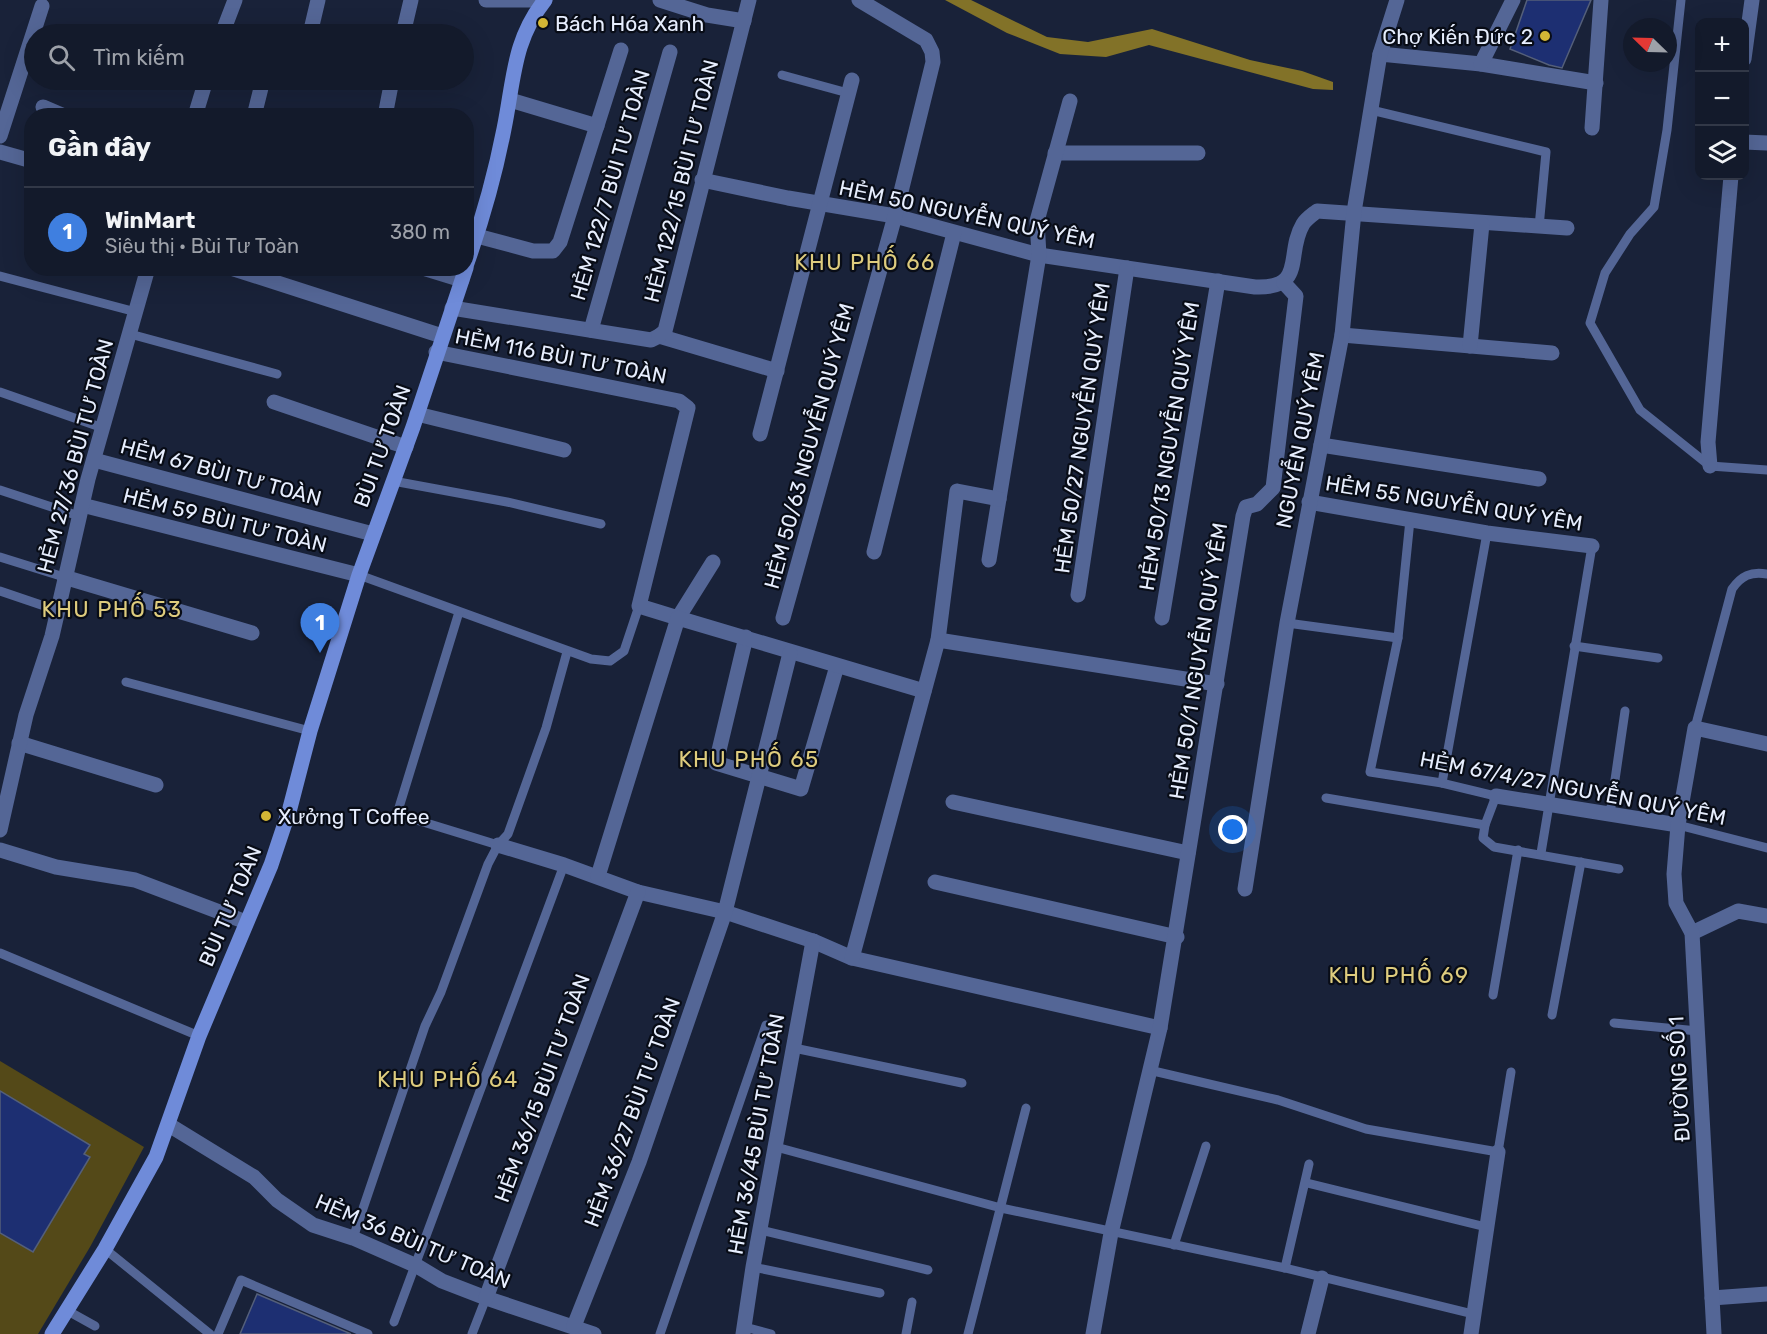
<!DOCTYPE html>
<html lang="vi">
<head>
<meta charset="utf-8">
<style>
	body { margin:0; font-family:Rubik,sans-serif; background:#1c2333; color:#f1f3f6 }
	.controls { position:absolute; right:18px; top:18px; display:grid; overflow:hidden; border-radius:12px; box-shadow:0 6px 24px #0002 }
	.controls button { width:54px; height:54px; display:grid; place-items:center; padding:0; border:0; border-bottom:2px solid #323847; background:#131a2b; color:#f1f3f6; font:30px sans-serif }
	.compass { position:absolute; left:1623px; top:18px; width:54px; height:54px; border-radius:50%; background:#131a2b; box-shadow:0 6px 24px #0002; rotate:293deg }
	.you { position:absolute; left:1233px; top:830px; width:21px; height:21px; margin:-15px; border:4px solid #fff; border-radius:50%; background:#1a73e8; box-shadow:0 0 0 9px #1a73e833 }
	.badge { display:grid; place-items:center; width:39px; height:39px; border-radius:50%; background:#7c3aed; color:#fff; font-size:20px; font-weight:700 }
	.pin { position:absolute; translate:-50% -50px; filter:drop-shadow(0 2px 3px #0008) }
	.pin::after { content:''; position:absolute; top:32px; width:21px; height:18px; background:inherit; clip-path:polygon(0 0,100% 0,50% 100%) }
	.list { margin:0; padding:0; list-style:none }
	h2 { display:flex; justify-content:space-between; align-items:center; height:78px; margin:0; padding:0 24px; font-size:26px }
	h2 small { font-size:20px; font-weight:400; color:#9da1a9 }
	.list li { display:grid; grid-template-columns:39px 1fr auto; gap:18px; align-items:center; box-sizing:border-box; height:90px; padding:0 24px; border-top:2px solid #323847 }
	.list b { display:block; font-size:22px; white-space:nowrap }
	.list p { margin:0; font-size:20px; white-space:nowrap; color:#9da1a9 }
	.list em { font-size:20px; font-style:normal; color:#9da1a9 }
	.icon { flex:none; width:33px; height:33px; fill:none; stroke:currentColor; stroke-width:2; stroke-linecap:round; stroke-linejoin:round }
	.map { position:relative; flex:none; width:1767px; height:1334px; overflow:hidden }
	.search { position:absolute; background:#131a2b; box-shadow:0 6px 24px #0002; left:24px; top:24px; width:450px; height:66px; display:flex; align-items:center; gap:15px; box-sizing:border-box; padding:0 21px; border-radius:33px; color:#9da1a9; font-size:22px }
	.panel { position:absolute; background:#131a2b; box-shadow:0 6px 24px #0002; left:24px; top:108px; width:450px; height:168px; border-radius:24px }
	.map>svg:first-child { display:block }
	.green { fill:#544918 }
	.water { fill:#827228 }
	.building { fill:#1d2f72; stroke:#545f7a; stroke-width:1.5 }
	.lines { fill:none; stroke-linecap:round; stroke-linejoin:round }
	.lane { stroke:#546696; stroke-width:9 }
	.street { stroke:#546696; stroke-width:15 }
	.secondary { stroke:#6f8bd9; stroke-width:15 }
	.poi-dot { fill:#d3b635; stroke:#080c16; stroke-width:2 }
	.labels { text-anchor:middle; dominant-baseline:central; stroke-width:4.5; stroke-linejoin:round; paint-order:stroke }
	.poi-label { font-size:21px; fill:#e7eefe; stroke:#080c16; text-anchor:start }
	.street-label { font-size:21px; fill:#e7eefe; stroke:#080c16 }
	.neighbourhood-label { font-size:22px; letter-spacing:1.5px; fill:#decc7e; stroke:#080c16 }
</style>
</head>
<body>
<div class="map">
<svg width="1767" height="1334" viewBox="0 0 1767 1334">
	<rect width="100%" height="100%" fill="#192239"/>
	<!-- green -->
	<polygon class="green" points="0,1061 144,1147 90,1247 38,1334 0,1334"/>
	<!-- water -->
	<polygon class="water" points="945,0 971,0 1047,37 1088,42 1152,29 1250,60 1302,71 1333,82 1333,90 1313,89 1149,45 1106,57 1060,54 1007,33"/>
	<!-- building -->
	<g class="building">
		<polygon points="1527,0 1591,0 1562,68 1549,65 1510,49"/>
		<polygon points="0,1091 90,1145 84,1154 90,1157 33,1252 0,1233"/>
		<polygon points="257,1294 351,1334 240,1334"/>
	</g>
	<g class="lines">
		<!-- lane -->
		<g class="lane">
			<polyline points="1681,0 1667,130 1654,207 1630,234 1605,273 1590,323 1640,410 1710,466 1767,470"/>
			<polyline points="782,75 848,93"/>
			<polyline points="1371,110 1546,152 1539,227"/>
			<polyline points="0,276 136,312"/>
			<polyline points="130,334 277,374"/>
			<polyline points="0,392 103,428"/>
			<polyline points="393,481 507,502 601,524"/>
			<polyline points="0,490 79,516"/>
			<polyline points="0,557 64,577"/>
			<polyline points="359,575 591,659 610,661 624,651 639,606"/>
			<polyline points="0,591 56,610"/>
			<polyline points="459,612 397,814 498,845"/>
			<polyline points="1287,623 1398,638"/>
			<polyline points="1574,646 1658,658"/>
			<polyline points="126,682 310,731"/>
			<path d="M 1695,728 L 1732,589 C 1741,576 1751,571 1767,574"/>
			<polyline points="1442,783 1487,533"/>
			<polyline points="1326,798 1485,825 1496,796 1442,783 1370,772 1398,638 1410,520"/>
			<polyline points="1610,814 1625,711"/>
			<polyline points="1485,825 1483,838 1494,847 1619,869"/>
			<polyline points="1678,825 1767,848"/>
			<polyline points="1541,853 1592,546"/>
			<polyline points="0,953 199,1036"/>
			<polyline points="1493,995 1518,850"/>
			<polyline points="1552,1015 1581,862"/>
			<polyline points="1614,1023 1698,1031"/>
			<polyline points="794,1048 962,1083"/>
			<polyline points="1149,1070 1278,1100 1366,1129 1498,1152 1511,1072"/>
			<polyline points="776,1147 1001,1208 1285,1268 1473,1314"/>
			<polyline points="1307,1183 1486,1227"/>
			<polyline points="760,1230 928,1270"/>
			<polyline points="353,1238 425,1026 441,992 488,864 498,845 508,834 546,728 567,652"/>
			<polyline points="1174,1245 1206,1146"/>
			<polyline points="105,1249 210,1334"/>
			<polyline points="753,1267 880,1293"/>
			<polyline points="1285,1268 1309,1164"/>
			<polyline points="68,1311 95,1326"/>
			<polyline points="394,1322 564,865"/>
			<polyline points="745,1327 771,1334"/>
			<polyline points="218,1334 241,1280 368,1334"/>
			<polyline points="472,1334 486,1298"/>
			<polyline points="660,1334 766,1025"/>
			<polyline points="906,1334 912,1302"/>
			<polyline points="968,1334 1026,1108"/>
		</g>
		<!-- street -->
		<g class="street">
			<polyline points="486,0 545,0"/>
			<polyline points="660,0 707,15 744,21"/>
			<polyline points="222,34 235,0"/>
			<polyline points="310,34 318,0"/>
			<polyline points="403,34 411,0"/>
			<polyline points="1380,54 1481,64 1596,83"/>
			<polyline points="1744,59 1752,0"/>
			<polyline points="1481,64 1513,0"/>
			<polyline points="510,100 597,126"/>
			<polyline points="43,107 64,116"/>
			<polyline points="195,116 206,80"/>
			<polyline points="254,116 263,80"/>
			<polyline points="385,116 392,80"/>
			<polyline points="1592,128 1601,0"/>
			<polyline points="0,136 42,6"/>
			<polyline points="1744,142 1767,143"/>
			<polyline points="0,152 32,161"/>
			<polyline points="1055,153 1198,153"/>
			<path d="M 702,180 L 788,198 L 895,216 L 1039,255 L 1255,287 C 1307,289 1285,254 1303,224 C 1306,219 1312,215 1317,211 L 1567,228"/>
			<polyline points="477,236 533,251 553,251 560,242 621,50"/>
			<polyline points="231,268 442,336"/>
			<polyline points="423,268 462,280"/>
			<polyline points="452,308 651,340 659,336 777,371"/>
			<polyline points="591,330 670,52"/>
			<polyline points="1342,335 1552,353"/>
			<polyline points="659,336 665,331 749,0"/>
			<polyline points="1470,346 1482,224"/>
			<polyline points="436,352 679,401 688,408 639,606 678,618 713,562"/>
			<polyline points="274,402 406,447"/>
			<polyline points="417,414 564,450"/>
			<polyline points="760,434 852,80"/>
			<polyline points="1321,445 1539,479"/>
			<polyline points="94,460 373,534"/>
			<polyline points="1710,466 1708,442 1731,176"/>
			<polyline points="1309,502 1487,533 1592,546"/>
			<polyline points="82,505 359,575"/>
			<polyline points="874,552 954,233"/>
			<polyline points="989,560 1039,255 1037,221 1070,101"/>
			<polyline points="64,577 252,633"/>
			<polyline points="1078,595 1127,268"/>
			<polyline points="783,618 895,216 933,62 932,52 926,40 859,0"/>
			<polyline points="1162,618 1218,281"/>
			<polyline points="746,637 716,763 801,789 837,666"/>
			<polyline points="938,640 1217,684"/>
			<polyline points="19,743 156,785"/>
			<polyline points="1496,796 1678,825"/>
			<polyline points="953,802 1188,853"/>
			<polyline points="0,830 26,715 52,636 88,479 148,268"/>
			<polyline points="498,845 564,865 638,892 725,912 813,941 852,958 1160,1028"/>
			<polyline points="0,850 56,867 135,880 246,922"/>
			<polyline points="598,876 678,618 924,691"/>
			<polyline points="935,882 1177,937"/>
			<polyline points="1245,889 1287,623 1342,335 1354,212 1380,54 1397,0"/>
			<polyline points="1692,933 1738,911 1767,916"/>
			<polyline points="852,958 938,640 957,491 999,499"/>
			<polyline points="169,1125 254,1177 277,1200 313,1225 353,1238 417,1266 442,1281 486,1298 594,1334"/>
			<polyline points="486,1298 638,892"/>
			<polyline points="1712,1298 1767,1294"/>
			<polyline points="574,1326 639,1162 725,912 790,653"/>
			<polyline points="743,1334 753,1267 813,941"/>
			<polyline points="1093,1334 1111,1233 1160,1028 1243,516 1246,507 1257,504 1273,488 1296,296 1284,283"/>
			<polyline points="1308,1334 1322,1278"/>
			<polyline points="1471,1334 1498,1152"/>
			<polyline points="1714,1334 1692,933 1676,903 1674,874 1678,825 1695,728 1767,744"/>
		</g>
		<!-- secondary -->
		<g class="secondary">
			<path d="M 466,266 C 482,221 495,175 504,129 C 514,80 513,40 545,0"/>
			<polyline points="52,1334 105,1249 156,1157 199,1036 271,865 290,808 310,731 359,575 413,427 466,268"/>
		</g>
	</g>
	<!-- markers -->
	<g class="poi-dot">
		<circle cx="543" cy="23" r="6"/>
		<circle cx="1545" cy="36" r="6"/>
		<circle cx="266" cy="816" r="6"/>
	</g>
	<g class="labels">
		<!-- poi labels -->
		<g class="poi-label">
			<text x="555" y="23">Bách Hóa Xanh</text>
			<text x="1533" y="36" text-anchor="end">Chợ Kiến Đức 2</text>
			<text x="278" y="816">Xưởng T Coffee</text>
		</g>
		<!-- street labels -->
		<g class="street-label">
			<text transform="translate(681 181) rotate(-76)">HẺM 122/15 BÙI TƯ TOÀN</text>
			<text transform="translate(610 185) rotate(-74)">HẺM 122/7 BÙI TƯ TOÀN</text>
			<text transform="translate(967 214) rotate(12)">HẺM 50 NGUYỄN QUÝ YÊM</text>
			<text transform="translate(561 356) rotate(11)">HẺM 116 BÙI TƯ TOÀN</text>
			<text transform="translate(1082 428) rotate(-82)">HẺM 50/27 NGUYỄN QUÝ YÊM</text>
			<text transform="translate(1300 440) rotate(-79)">NGUYỄN QUÝ YÊM</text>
			<text transform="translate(382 446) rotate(-70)">BÙI TƯ TOÀN</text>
			<text transform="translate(809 446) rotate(-75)">HẺM 50/63 NGUYỄN QUÝ YÊM</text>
			<text transform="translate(1169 446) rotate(-81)">HẺM 50/13 NGUYỄN QUÝ YÊM</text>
			<text transform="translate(75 456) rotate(-75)">HẺM 27/36 BÙI TƯ TOÀN</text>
			<text transform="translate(221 472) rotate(15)">HẺM 67 BÙI TƯ TOÀN</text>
			<text transform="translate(1454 503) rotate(9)">HẺM 55 NGUYỄN QUÝ YÊM</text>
			<text transform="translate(225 520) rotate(14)">HẺM 59 BÙI TƯ TOÀN</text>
			<text transform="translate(1198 661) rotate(-81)">HẺM 50/1 NGUYỄN QUÝ YÊM</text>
			<text transform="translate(1573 788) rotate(11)">HẺM 67/4/27 NGUYỄN QUÝ YÊM</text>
			<text transform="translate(230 906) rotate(-67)">BÙI TƯ TOÀN</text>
			<text transform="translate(1679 1079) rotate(-93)">ĐƯỜNG SỐ 1</text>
			<text transform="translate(542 1088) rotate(-70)">HẺM 36/15 BÙI TƯ TOÀN</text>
			<text transform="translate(632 1112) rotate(-70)">HẺM 36/27 BÙI TƯ TOÀN</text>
			<text transform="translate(756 1134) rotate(-80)">HẺM 36/45 BÙI TƯ TOÀN</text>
			<text transform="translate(413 1241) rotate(23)">HẺM 36 BÙI TƯ TOÀN</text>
		</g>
		<!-- neighbourhood labels -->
		<g class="neighbourhood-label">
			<text x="865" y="262">KHU PHỐ 66</text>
			<text x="112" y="609">KHU PHỐ 53</text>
			<text x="749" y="759">KHU PHỐ 65</text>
			<text x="1399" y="975">KHU PHỐ 69</text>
			<text x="448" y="1079">KHU PHỐ 64</text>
		</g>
	</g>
</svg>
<div class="controls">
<button>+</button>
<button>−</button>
<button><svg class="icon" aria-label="layers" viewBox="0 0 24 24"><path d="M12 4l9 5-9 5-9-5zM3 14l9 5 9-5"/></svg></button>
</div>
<svg class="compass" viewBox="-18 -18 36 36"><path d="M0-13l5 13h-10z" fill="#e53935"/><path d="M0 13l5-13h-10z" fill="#9da1a9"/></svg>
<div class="you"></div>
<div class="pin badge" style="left:320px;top:653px;background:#3f7fe0">1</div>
<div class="search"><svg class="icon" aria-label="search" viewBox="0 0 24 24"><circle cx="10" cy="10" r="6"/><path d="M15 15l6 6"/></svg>Tìm kiếm</div>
<section class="panel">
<h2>Gần đây<small></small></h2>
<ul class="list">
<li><span class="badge" style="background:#3f7fe0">1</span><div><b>WinMart</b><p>Siêu thị · Bùi Tư Toàn</p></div><em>380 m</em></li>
</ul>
</section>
</div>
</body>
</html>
